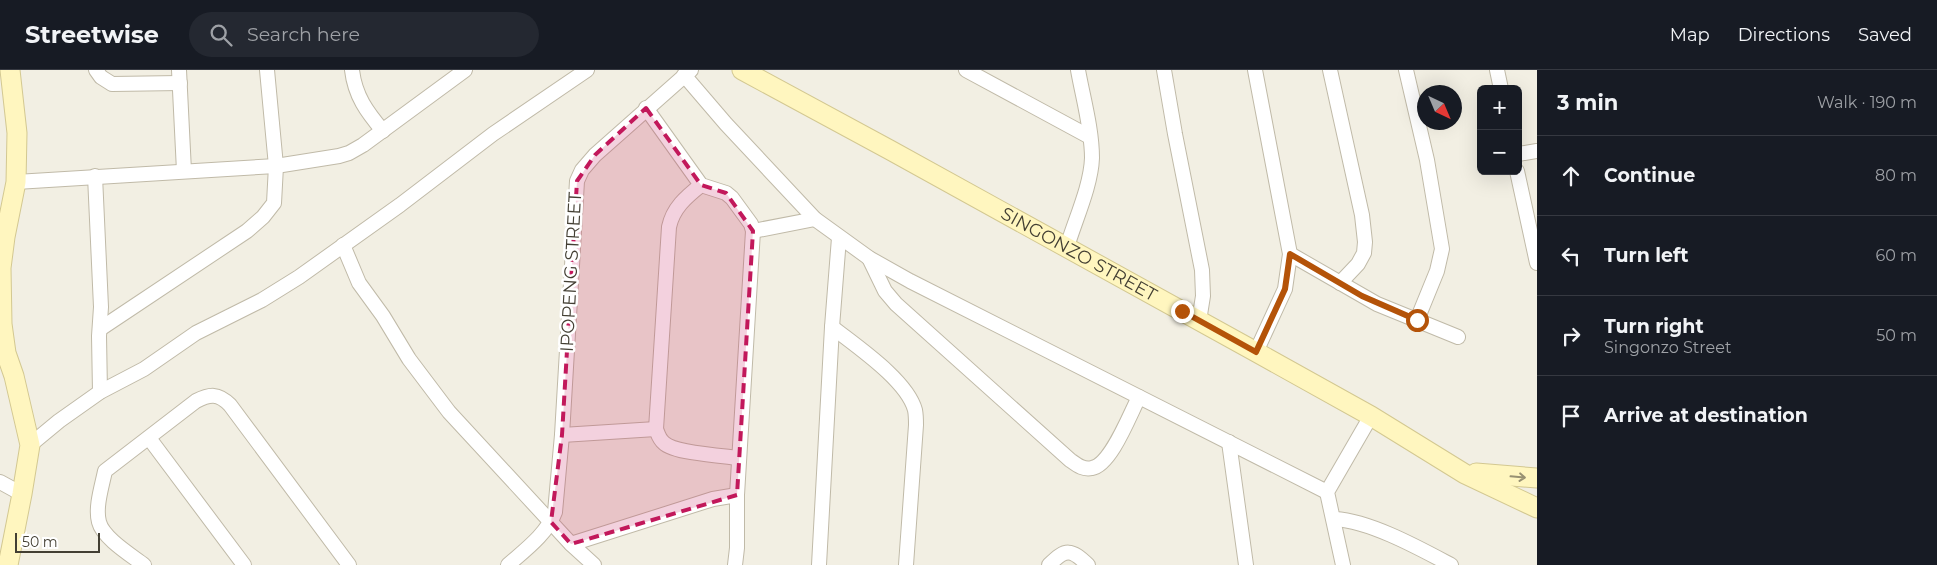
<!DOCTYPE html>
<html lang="en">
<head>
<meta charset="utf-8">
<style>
	body { margin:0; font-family:Montserrat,sans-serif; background:#242831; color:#f1f3f6 }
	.controls { position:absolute; right:15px; top:15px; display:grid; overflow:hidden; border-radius:8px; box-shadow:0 5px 20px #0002 }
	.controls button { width:45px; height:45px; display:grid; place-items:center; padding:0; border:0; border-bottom:1px solid #363941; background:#171b24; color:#f1f3f6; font:25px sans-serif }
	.compass { position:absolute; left:1417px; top:15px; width:45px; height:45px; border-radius:50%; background:#171b24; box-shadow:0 5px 20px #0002; rotate:136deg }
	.scale { position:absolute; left:15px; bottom:12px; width:85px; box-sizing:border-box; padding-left:5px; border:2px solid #433f33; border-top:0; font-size:14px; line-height:18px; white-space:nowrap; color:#433f33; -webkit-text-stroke:4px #fff; paint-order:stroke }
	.stop { position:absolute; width:15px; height:15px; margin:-11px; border:4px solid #b45309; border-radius:50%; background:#fff }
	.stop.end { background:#b45309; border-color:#fff; box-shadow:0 1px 5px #0008 }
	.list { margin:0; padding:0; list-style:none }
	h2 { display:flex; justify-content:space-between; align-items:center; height:65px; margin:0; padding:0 20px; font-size:21px }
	h2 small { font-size:16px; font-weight:400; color:#9ea1a6 }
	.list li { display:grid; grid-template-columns:32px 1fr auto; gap:15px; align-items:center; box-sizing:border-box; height:80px; padding:0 20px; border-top:1px solid #363941 }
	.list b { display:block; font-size:19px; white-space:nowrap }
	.list p { margin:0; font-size:16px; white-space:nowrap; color:#9ea1a6 }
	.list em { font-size:16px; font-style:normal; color:#9ea1a6 }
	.icon { flex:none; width:28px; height:28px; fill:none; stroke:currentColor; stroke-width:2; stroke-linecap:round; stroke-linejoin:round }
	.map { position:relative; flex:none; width:1537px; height:495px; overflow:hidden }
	header { display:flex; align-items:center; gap:30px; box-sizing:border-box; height:70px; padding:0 25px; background:#171b24; border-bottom:1px solid #363941 }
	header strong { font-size:24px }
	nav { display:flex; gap:28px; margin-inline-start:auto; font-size:18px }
	.search { width:350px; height:45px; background:#242831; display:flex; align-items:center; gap:12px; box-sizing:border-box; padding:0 18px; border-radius:28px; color:#9ea1a6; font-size:19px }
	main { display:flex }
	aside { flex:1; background:#171b24 }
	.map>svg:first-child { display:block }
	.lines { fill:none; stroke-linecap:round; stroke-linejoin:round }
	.street-casing { stroke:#c0baa8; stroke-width:16 }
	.secondary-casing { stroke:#d3c891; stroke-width:21 }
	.street { stroke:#fff; stroke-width:14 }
	.secondary { stroke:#fff6bf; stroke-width:19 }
	.oneway { stroke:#989172 }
	.route { stroke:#b45309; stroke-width:6 }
	.marked { fill:#c2185b; fill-opacity:0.2; stroke:#c2185b; stroke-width:4; stroke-dasharray:10 6; stroke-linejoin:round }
	.labels { text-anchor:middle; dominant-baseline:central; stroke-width:5; stroke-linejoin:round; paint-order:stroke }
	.street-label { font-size:18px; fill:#433f33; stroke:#fff }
</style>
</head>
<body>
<header>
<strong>Streetwise</strong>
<div class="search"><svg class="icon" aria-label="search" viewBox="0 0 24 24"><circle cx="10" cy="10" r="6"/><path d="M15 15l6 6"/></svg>Search here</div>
<nav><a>Map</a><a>Directions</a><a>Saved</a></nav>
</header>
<main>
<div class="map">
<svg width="1537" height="495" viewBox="0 0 1537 495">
	<rect width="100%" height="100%" fill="#f2efe3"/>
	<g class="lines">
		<defs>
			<g id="street">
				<polyline points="96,0 101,7 112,14 180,13"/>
				<polyline points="179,0 184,101"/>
				<path d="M 352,0 C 355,26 367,42 383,61"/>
				<polyline points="966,0 1090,67"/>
				<polyline points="1164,0 1175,64 1202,200 1203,226 1199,251"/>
				<polyline points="1255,0 1290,184 1285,219 1256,282"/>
				<polyline points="1330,0 1362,145 1365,172 1364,183 1358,194 1340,213"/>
				<polyline points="1406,0 1427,90 1442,179 1437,201 1417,250"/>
				<polyline points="1497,0 1501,19"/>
				<polyline points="684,5 726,54 815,149 869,188 910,211 1327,422"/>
				<polyline points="646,38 701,115 726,123 732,128 751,154 753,161 737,425 737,478 735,495"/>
				<polyline points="1518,84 1537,81"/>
				<polyline points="1517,101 1537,193"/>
				<polyline points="95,106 101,237 99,266 100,322"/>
				<polyline points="16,112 276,96 339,86 349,83 363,75 465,0"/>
				<path d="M 701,115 C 686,127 673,138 669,157 L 656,359 C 658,364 659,369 664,373 C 674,383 723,386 739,388"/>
				<polyline points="753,161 815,149"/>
				<polyline points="343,175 359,213 383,246 409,289 449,342 571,474 594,495"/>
				<path d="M 1067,177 C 1075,150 1091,116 1092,88 C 1092,59 1083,28 1078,0"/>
				<polyline points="1290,184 1377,234 1458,267"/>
				<path d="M 869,188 L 885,221 L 896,234 L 1070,390 C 1077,395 1083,400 1092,398 C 1111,395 1130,344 1139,327"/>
				<path d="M 832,257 C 856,276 907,310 915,340 C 916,345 916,350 916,355 L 906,495"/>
				<polyline points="100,259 247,161 263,147 274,133 276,96 267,0"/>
				<polyline points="562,365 656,359"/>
				<polyline points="149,368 244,495"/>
				<polyline points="1229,372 1246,495"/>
				<polyline points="30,375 59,351 100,322 144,299 196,263 262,230 299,207 400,135 493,64 587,0"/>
				<polyline points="0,412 22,424"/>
				<path d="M 1335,449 C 1370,451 1419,478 1451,495"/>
				<polyline points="571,474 713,429 737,425"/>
				<path d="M 144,495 C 131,485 103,468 99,452 C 95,437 102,416 105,401 L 196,331 C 210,324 218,323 230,335 L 349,495"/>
				<path d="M 508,495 C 525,480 547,464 555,442 L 562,365 L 577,111 L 582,100 L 595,85 L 691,0"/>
				<polyline points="819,495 832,257 839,168"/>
				<path d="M 1049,495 C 1066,478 1071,479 1088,495"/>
				<polyline points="1343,495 1327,422 1371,346"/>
			</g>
			<g id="secondary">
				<path id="s1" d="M 742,0 L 890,80 L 1256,282 L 1371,346 L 1465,404 L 1537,438"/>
				<polyline points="1476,403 1537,408"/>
				<polyline points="8,495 22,424 30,375 14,306 6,283 2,254 1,198 5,167 16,112 17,63 10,0"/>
			</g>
		</defs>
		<!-- street casing -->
		<use href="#street" class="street-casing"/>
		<!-- secondary casing -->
		<use href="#secondary" class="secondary-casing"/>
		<!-- street -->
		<use href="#street" class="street"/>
		<!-- secondary -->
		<use href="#secondary" class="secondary"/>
	</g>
	<!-- one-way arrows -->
	<defs><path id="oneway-shaft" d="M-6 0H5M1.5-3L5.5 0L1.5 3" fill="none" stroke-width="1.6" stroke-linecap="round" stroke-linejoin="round" transform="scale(1.25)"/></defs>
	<use class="oneway" href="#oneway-shaft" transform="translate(1518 407) rotate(5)"/>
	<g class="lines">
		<!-- route -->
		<polyline class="route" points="1182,241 1256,282 1285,219 1290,184 1362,226 1417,250"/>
	</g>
	<!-- marked area -->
	<path class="marked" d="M 646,38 L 701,115 L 726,123 L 753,161 L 737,425 L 571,474 L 551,452 L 562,365 L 577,111 L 595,85 Z"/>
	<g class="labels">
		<!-- street labels -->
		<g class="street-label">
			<text stroke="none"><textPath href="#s1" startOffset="384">SINGONZO STREET</textPath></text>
			<text transform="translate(571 202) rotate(-87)">IPOPENG STREET</text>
		</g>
	</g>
</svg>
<div class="controls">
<button>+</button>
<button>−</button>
</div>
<svg class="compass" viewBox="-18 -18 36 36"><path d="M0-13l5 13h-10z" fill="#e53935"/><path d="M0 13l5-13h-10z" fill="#9ea1a6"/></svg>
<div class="scale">50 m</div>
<div class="stop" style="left:1417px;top:250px"></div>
<div class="stop end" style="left:1182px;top:241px"></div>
</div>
<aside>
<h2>3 min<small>Walk · 190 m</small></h2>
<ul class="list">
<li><svg class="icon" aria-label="ahead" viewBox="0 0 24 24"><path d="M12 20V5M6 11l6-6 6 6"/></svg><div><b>Continue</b></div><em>80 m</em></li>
<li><svg class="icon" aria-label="left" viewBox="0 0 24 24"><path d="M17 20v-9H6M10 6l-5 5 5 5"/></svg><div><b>Turn left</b></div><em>60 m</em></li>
<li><svg class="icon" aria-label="right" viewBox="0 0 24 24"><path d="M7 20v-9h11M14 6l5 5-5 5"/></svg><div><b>Turn right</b><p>Singonzo Street</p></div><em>50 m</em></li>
<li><svg class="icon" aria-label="arrive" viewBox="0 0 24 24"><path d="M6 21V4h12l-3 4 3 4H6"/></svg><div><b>Arrive at destination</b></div></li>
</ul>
</aside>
</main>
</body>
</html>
